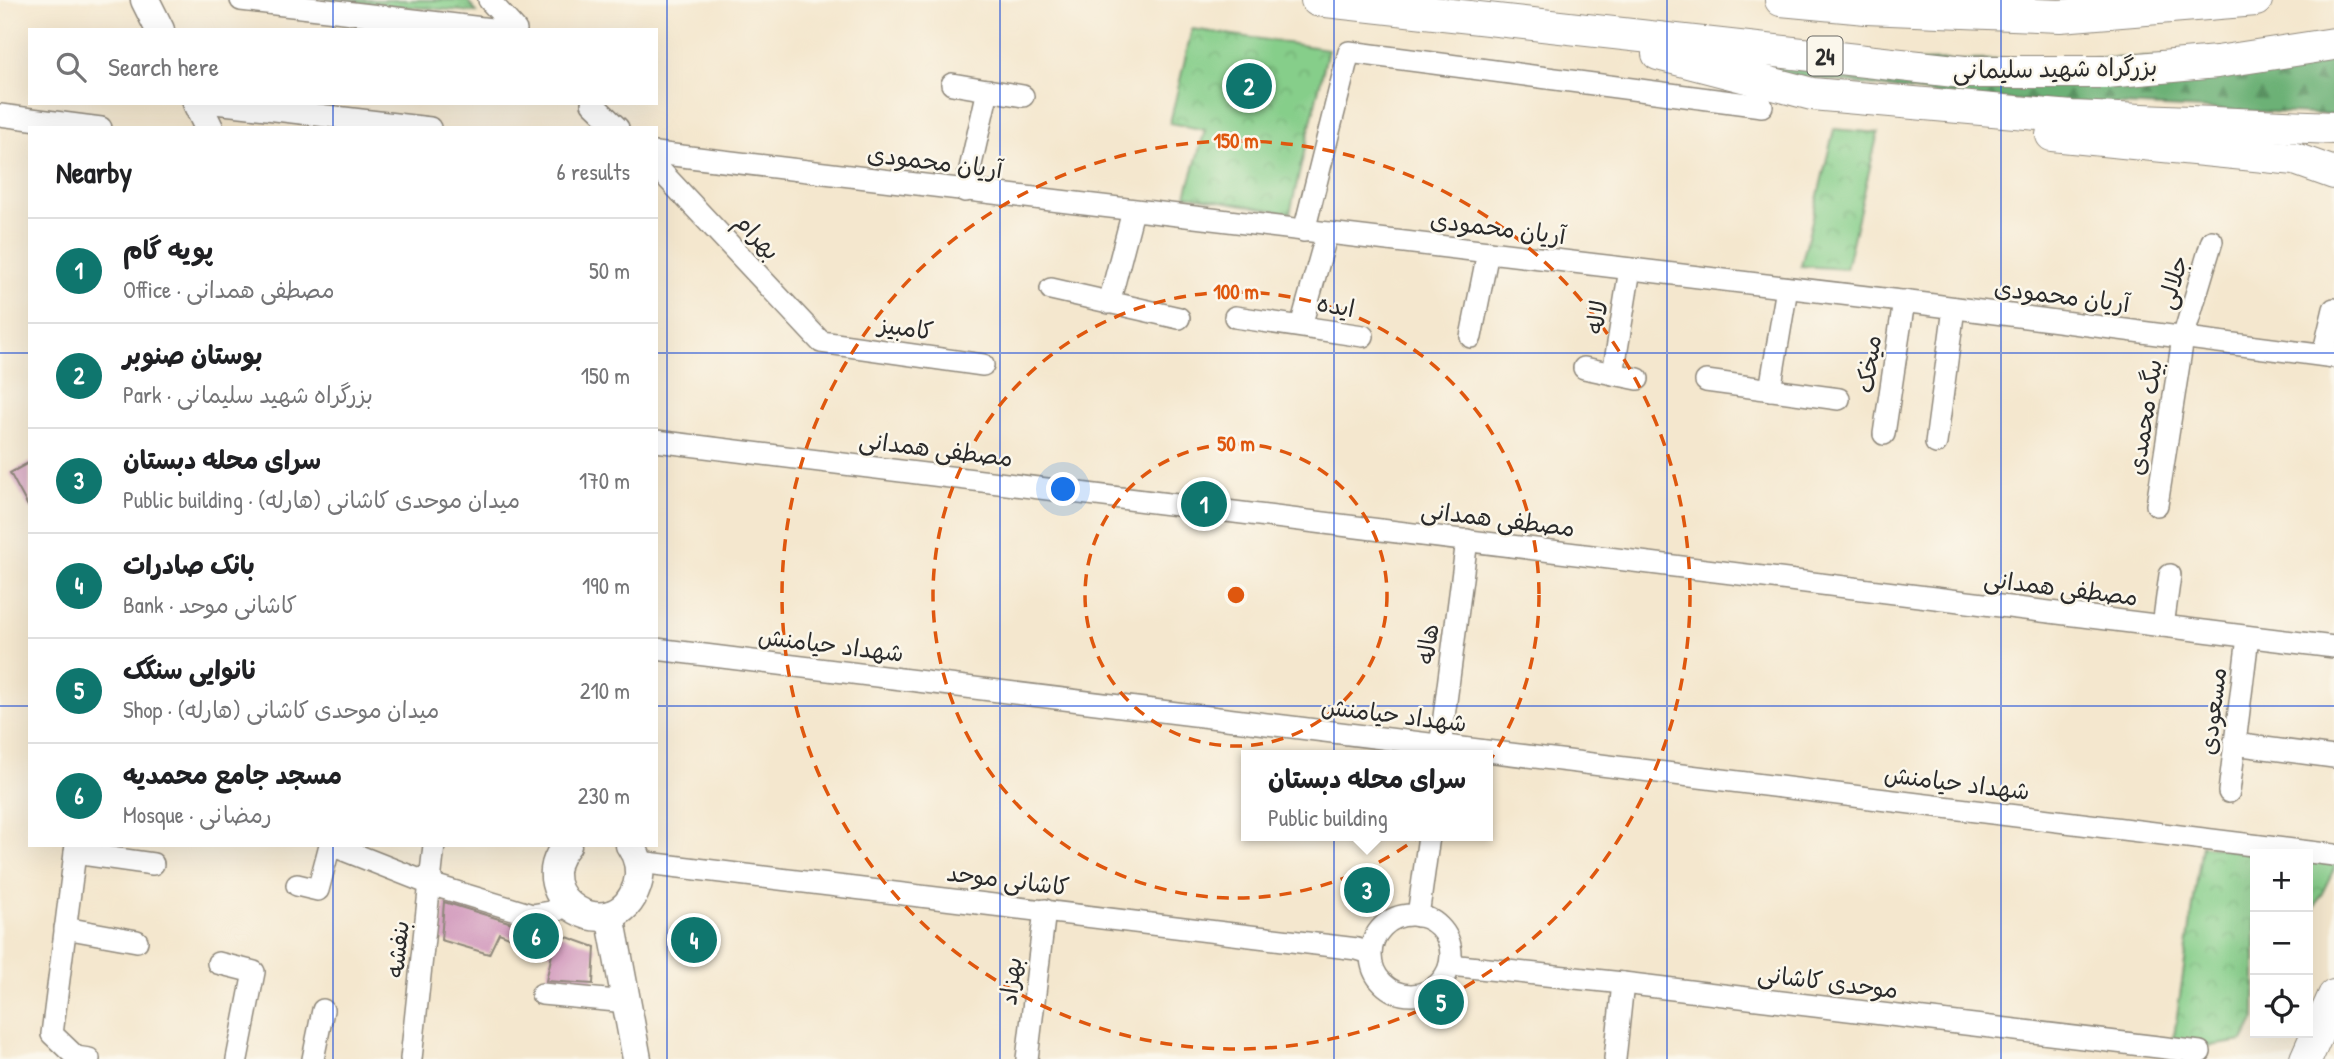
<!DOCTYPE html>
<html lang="en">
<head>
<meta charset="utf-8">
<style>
	body { margin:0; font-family:"Patrick Hand","Playpen Sans Arabic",sans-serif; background:#f2f2f2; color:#202124 }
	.controls { position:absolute; right:21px; bottom:21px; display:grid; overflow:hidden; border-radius:0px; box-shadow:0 7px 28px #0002 }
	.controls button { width:63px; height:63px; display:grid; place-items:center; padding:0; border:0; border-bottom:2px solid #e0e0e0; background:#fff; color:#202124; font:35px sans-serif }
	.you { position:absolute; left:1064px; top:490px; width:24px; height:24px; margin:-18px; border:5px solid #fff; border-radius:50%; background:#1a73e8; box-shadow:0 0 0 10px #1a73e833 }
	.badge { display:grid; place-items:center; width:46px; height:46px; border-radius:50%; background:#0f766e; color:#fff; font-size:23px; font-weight:700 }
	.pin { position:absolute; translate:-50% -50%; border:4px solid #fff; box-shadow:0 2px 7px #0006 }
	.popup { position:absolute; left:1241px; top:750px; width:252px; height:91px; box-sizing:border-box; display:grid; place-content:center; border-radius:0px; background:#fff; filter:drop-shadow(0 2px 5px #0005); font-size:23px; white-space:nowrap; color:#757577 }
	.popup b { font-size:26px; color:#202124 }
	.popup::after { content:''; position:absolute; left:50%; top:100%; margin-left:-14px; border:14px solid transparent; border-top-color:#fff }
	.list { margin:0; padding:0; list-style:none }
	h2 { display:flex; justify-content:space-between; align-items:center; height:91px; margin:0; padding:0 28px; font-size:30px }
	h2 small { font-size:23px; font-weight:400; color:#757577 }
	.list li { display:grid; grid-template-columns:46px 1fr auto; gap:21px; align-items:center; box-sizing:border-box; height:105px; padding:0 28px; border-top:2px solid #e0e0e0 }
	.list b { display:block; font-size:26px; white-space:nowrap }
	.list p { margin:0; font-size:23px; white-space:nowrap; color:#757577 }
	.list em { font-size:23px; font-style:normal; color:#757577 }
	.icon { flex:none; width:38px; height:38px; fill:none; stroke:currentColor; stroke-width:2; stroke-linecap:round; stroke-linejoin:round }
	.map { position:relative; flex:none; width:2334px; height:1059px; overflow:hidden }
	.search { position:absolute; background:#fff; box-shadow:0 7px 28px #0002; left:28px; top:28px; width:630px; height:77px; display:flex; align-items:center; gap:18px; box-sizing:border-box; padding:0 24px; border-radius:0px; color:#757577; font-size:26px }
	.panel { position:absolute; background:#fff; box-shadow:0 7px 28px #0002; left:28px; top:126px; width:630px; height:721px; border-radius:0px }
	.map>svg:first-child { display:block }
	.forest { fill:url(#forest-firs); stroke:#4c6e50; stroke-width:2 }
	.park { fill:url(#park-crowns); stroke:#587c5a; stroke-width:2 }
	.building { fill:#d6a2c1 }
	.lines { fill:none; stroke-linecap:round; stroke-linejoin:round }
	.minor-casing { stroke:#90897c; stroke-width:24 }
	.major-casing { stroke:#90897c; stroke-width:31 }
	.highway-casing { stroke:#90897c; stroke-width:34 }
	.minor { stroke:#fff; stroke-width:21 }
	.major { stroke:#fff; stroke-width:28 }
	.highway { stroke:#fff; stroke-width:32 }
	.grid { fill:none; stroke:#1d4ed8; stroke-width:2; stroke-opacity:0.55 }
	.ring { fill:none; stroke:#df570e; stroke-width:3.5; stroke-dasharray:12 9 }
	.labels { text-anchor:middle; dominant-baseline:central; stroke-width:5; stroke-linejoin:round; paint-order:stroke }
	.shield { fill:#fbf7ec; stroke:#696865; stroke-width:2 }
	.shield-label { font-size:23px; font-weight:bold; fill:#2b2b2b }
	.street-label { font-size:24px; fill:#2b2b2b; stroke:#fbf7ec }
	.centre { fill:#df570e; stroke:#fbf7ec; stroke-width:3.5 }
	.ring-label { font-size:21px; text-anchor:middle; font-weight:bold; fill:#df570e; stroke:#fbf7ec; stroke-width:5; stroke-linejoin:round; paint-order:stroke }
</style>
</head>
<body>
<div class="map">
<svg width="2334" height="1059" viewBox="0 0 2334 1059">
	<defs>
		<pattern id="forest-firs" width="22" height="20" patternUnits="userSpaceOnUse" patternTransform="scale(1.75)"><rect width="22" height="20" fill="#6cb176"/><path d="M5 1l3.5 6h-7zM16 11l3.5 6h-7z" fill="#599061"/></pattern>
		<pattern id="park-crowns" width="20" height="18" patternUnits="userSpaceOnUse" patternTransform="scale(1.75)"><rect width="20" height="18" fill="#86ce8a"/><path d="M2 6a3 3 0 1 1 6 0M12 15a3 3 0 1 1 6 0" fill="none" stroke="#74b177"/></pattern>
	</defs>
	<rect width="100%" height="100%" fill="#fbf7ec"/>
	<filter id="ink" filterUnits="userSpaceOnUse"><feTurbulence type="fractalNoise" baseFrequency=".0143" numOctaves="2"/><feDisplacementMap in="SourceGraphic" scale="14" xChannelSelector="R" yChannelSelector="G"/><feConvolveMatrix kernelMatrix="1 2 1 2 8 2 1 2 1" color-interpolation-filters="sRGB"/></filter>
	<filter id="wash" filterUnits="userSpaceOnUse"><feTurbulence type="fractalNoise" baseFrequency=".00686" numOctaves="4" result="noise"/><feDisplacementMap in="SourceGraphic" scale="28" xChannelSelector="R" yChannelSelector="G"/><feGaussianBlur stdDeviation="1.57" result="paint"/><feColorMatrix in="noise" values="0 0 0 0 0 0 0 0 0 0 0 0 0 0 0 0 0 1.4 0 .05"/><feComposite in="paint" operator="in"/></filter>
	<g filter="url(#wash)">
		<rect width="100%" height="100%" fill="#f4e7ce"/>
		<!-- forest -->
		<polygon class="forest" points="2334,55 2334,115 1968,98 1772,73 1775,63"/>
		<!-- park -->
		<g class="park">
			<polygon points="322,0 467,0 476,12"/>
			<polygon points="1192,29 1328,49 1290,213 1186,195 1205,130 1170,123"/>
			<polygon points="1834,129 1878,133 1846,269 1801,266"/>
			<polygon points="2202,845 2255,854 2255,1019 2243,1041 2203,1047 2173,1043"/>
			<polygon points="2308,856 2334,859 2334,869 2308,921"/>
		</g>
		<g id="blocks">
			<!-- building -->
			<g class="building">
				<polygon points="30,462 30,510 10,473"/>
				<polygon points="444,902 528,928 539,927 595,947 593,984 546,981 552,954 499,933 489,954 441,940"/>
			</g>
		</g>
	</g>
	<g filter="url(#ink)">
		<use href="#blocks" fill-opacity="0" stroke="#90897c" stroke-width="2"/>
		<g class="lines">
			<defs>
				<g id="minor">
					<polyline points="241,0 500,30"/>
					<polyline points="489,0 516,30"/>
					<polyline points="952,84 1023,96"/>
					<polyline points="215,103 430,128"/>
					<polyline points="592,103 618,128"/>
					<polyline points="0,115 101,128"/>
					<polyline points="656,153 1926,304 2334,357"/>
					<polyline points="656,166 821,342 983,365"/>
					<polyline points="965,191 988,90"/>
					<polyline points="1304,231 1349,52 1762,106"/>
					<polyline points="1051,289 1179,318"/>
					<polyline points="1109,303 1133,211"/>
					<polyline points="1235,317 1363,336"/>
					<polyline points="1301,326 1327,233"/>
					<polyline points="1471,337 1488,252"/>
					<polyline points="2323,355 2334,309"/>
					<polyline points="1584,368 1638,379"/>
					<polyline points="1613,374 1630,269"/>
					<polyline points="1706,381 1839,399"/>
					<polyline points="1770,390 1787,288"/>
					<polyline points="1884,434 1904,301"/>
					<polyline points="656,441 2334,647"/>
					<polyline points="1936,443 1954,308"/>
					<polyline points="2157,505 2183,338 2212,241"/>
					<polyline points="2163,626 2170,575"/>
					<polyline points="656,649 2334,855"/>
					<polyline points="2234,744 2334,757"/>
					<polyline points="1439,755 1467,540"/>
					<polyline points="2229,792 2248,637"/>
					<polyline points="76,845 52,1034 76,1057 89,1059"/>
					<polyline points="331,845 430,884 532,915 556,911 567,904"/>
					<polyline points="75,853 153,864"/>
					<polyline points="639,862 1357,949 1370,953"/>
					<polyline points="297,885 318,890 330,845"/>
					<circle cx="1411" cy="955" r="40"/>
					<polyline points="1418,916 1429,836"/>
					<polyline points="65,928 137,941"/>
					<polyline points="218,963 254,972 237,1059"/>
					<polyline points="1450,965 1623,983 2200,1052"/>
					<polyline points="542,994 627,1002"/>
					<polyline points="313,1059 323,1010"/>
					<polyline points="411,1059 434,845"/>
					<polyline points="1027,1059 1045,910"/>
					<polyline points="1615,1059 1623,983"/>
				</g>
				<g id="major">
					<polyline points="145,0 160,30"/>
					<polyline points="197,103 209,128"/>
					<path d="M 567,845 C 522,898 615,952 637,886 C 642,871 639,858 630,845"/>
					<polyline points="610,915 637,1059"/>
				</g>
				<g id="highway">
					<polyline points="1317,0 1964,72 2106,72 2217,62 2334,44"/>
					<polyline points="1781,0 1866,8 2060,16 2256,0"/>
					<polyline points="1658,54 1812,94 2072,117 2334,128"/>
					<polyline points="2052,135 2295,159 2334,173"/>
					<polyline points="2306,1059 2334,996"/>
				</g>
			</defs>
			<!-- minor casing -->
			<use href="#minor" class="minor-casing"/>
			<!-- major casing -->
			<use href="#major" class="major-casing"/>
			<!-- highway casing -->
			<use href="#highway" class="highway-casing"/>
			<!-- minor -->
			<use href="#minor" class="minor"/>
			<!-- major -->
			<use href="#major" class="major"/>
			<!-- highway -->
			<use href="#highway" class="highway"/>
		</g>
	</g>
	<!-- grid -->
	<path class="grid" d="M 333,0 L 333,30M 667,0 L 667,1059M 1000,0 L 1000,1059M 1334,0 L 1334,1059M 1667,0 L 1667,1059M 2001,0 L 2001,1059M 333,103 L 333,128M 0,353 L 30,353M 656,353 L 2334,353M 0,706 L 30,706M 656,706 L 2334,706M 333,845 L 333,1059"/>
	<!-- distance rings -->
	<g class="ring">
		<circle cx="1236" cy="595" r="151"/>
		<circle cx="1236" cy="595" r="303"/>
		<circle cx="1236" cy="595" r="454"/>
	</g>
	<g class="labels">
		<!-- shield labels -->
		<rect class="shield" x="1807.5" y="36.5" width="35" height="39" rx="5"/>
		<g class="shield-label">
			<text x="1825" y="56">24</text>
		</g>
		<!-- street labels -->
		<g class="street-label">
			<text transform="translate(2055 68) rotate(-1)">بزرگراه شهید سلیمانی</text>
			<text transform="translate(935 161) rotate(7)">آریان محمودی</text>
			<text transform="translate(1498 227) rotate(7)">آریان محمودی</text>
			<text transform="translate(758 236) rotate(47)">بهرام</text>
			<text transform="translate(2172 282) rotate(-74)">جلالی</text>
			<text transform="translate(2062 295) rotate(7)">آریان محمودی</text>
			<text transform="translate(1336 305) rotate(10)">ایده</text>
			<text transform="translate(1596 317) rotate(-81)">لاله</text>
			<text transform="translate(906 327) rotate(8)">کامبیز</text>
			<text transform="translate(1868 364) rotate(-82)">میخک</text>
			<text transform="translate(2144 417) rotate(-81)">بیگ محمدی</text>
			<text transform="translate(936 448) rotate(7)">مصطفی همدانی</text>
			<text transform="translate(1498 518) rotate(7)">مصطفی همدانی</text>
			<text transform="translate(2061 587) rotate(7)">مصطفی همدانی</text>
			<text transform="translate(831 644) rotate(7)">شهداد حیامنش</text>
			<text transform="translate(1427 644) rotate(-83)">هاله</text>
			<text transform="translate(2212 711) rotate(-83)">مسعودی</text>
			<text transform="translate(1394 714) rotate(7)">شهداد حیامنش</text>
			<text transform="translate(1957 782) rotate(7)">شهداد حیامنش</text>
			<text transform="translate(1008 879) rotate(7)">کاشانی موحد</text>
			<text transform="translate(397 949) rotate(-84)">بنفشه</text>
			<text transform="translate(1010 981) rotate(-83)">بهزاد</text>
			<text transform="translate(1828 981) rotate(7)">موحدی کاشانی</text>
		</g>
	</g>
	<circle cx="1236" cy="595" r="10" class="centre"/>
	<g class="ring-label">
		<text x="1236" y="148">150 m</text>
		<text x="1236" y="299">100 m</text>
		<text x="1236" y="451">50 m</text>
	</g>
</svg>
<div class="controls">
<button>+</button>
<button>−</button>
<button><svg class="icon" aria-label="locate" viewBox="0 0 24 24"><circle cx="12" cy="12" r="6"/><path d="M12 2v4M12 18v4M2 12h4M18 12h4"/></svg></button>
</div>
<div class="you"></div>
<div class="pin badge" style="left:1204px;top:504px">1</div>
<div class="pin badge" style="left:1249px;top:86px">2</div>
<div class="pin badge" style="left:1367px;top:890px">3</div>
<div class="popup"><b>سرای محله دبستان</b>Public building</div>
<div class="pin badge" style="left:694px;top:940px">4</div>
<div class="pin badge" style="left:1441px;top:1002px">5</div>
<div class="pin badge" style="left:536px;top:936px">6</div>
<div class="search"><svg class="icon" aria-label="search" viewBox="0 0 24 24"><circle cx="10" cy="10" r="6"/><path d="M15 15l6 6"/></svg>Search here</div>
<section class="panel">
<h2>Nearby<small>6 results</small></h2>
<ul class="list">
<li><span class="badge">1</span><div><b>پویه گام</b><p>Office · مصطفی همدانی</p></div><em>50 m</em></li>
<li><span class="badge">2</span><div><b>بوستان صنوبر</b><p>Park · بزرگراه شهید سلیمانی</p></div><em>150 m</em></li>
<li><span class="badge">3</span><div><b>سرای محله دبستان</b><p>Public building · میدان موحدی کاشانی (هارله)</p></div><em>170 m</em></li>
<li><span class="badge">4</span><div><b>بانک صادرات</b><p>Bank · کاشانی موحد</p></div><em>190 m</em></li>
<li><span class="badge">5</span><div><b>نانوایی سنگک</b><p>Shop · میدان موحدی کاشانی (هارله)</p></div><em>210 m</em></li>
<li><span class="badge">6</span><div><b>مسجد جامع محمدیه</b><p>Mosque · رمضانی</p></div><em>230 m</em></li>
</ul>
</section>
</div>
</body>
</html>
